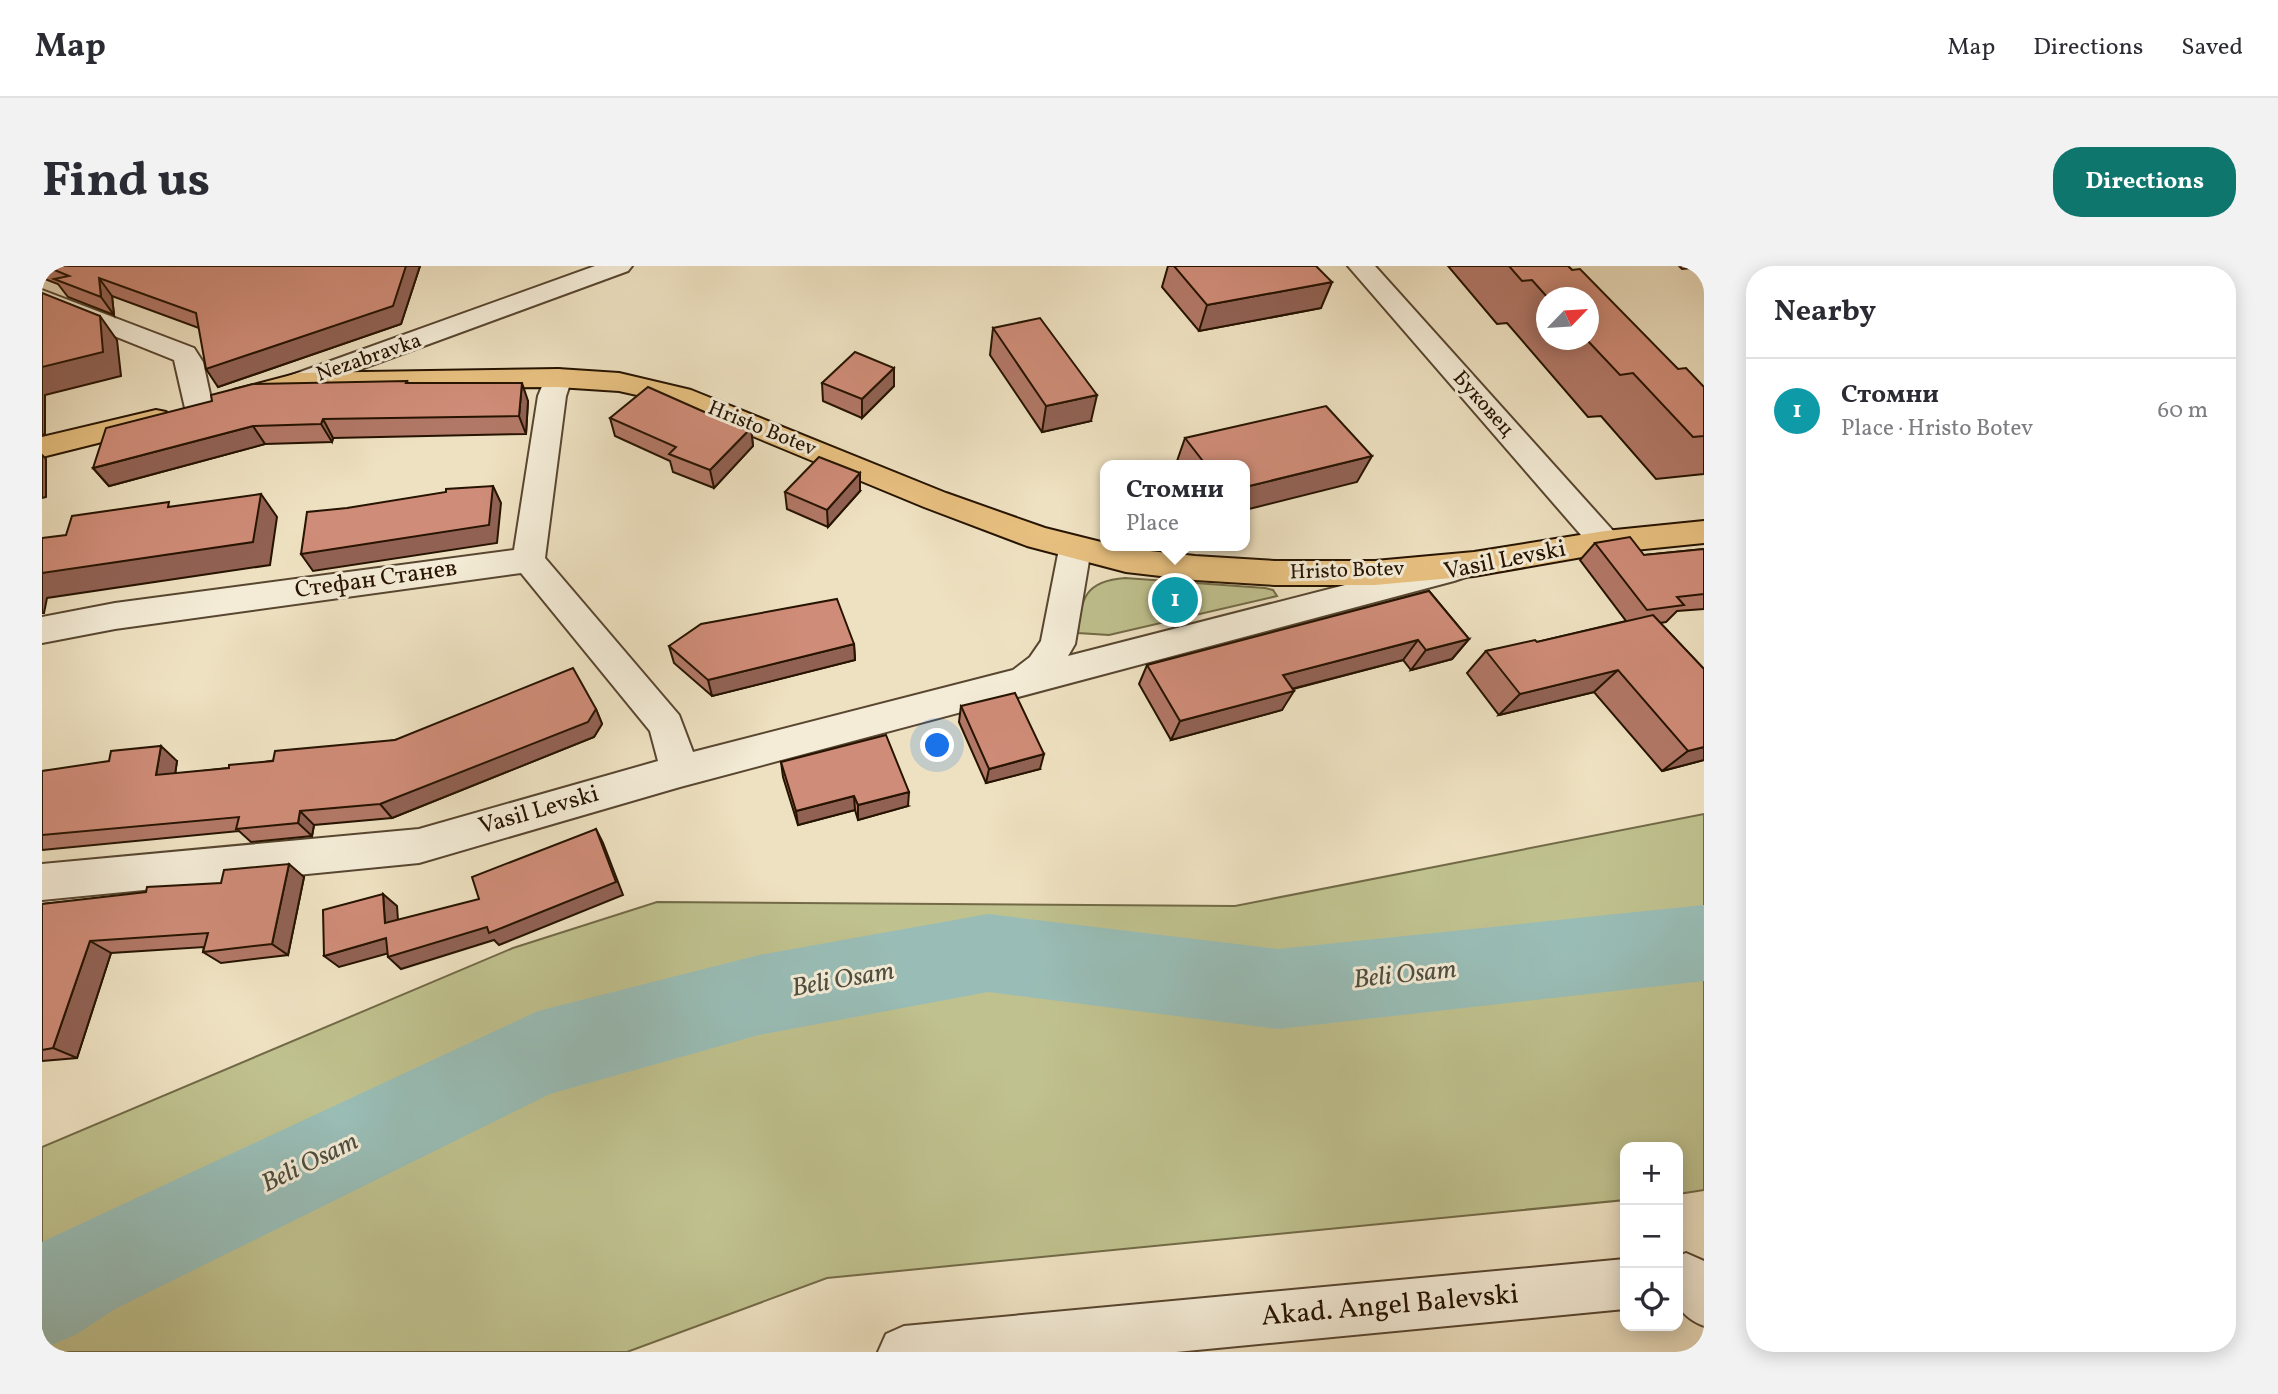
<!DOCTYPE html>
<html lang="en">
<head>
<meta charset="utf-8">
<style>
	body { margin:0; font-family:Vollkorn,serif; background:#f2f2f3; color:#2b2b33 }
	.controls { position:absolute; right:21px; bottom:21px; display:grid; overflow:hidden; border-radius:14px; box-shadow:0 4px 18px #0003 }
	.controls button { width:63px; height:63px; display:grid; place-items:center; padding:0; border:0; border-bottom:2px solid #e1e1e2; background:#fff; color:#2b2b33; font:35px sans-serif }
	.compass { position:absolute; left:1494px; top:21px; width:63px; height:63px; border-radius:50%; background:#fff; box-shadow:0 4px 18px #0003; rotate:65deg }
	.you { position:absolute; left:896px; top:480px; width:24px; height:24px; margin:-18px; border:5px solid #fff; border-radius:50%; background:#1a73e8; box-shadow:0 0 0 10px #1a73e833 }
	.badge { display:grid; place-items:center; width:46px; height:46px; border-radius:50%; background:#0f766e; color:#fff; font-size:23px; font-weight:700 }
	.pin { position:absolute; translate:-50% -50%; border:4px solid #fff; box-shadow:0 2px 7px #0006 }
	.popup { position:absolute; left:1058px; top:194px; width:150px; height:91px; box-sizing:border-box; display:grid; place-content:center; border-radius:14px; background:#fff; filter:drop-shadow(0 2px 5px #0005); font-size:23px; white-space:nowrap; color:#7c7c81 }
	.popup b { font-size:26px; color:#2b2b33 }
	.popup::after { content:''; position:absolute; left:50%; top:100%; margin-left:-14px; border:14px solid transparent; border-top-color:#fff }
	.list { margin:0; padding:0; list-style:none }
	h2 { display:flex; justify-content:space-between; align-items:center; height:91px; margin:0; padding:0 28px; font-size:30px }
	h2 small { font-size:23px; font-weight:400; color:#7c7c81 }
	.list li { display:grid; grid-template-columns:46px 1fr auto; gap:21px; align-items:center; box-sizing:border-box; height:105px; padding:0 28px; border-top:2px solid #e1e1e2 }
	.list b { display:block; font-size:26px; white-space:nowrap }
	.list p { margin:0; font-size:23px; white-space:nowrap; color:#7c7c81 }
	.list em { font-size:23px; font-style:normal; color:#7c7c81 }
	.icon { flex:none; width:38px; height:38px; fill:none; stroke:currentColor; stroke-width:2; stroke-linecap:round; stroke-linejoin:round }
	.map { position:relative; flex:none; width:1662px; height:1086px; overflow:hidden; border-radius:28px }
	header { display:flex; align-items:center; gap:42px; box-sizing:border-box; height:98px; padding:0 35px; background:#fff; border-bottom:2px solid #e1e1e2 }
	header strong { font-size:33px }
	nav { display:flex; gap:38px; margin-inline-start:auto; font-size:24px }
	.intro { display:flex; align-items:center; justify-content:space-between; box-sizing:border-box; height:168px; padding:0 42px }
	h1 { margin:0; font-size:49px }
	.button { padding:18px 32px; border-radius:28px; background:#0f766e; color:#fff; font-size:24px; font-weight:700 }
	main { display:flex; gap:42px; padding:0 42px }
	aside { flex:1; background:#fff; border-radius:28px; box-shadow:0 4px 18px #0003 }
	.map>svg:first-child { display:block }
	.green { fill:#bfc18e; stroke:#726a47; stroke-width:2 }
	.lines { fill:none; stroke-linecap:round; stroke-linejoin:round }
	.river { fill:#99bdb6; fill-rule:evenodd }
	.minor-casing { stroke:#584630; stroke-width:4 }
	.major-casing { stroke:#261300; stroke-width:4 }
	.minor { fill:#f4ecd7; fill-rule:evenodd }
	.major { fill:#e7c080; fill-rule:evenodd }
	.wall { fill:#b27867; stroke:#261300; stroke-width:2; fill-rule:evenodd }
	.shaded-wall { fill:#916254; stroke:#261300; stroke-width:2 }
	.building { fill:#cf8c78; stroke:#261300; stroke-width:2 }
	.labels { text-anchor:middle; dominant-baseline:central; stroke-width:6; stroke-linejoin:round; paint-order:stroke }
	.far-street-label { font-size:21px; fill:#261300; stroke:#f4ecd7 }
	.street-label { font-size:24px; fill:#261300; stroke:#f4ecd7 }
	.water-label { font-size:26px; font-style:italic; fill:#4e4e40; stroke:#f4ecd7 }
	.near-street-label { font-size:28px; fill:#261300; stroke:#f4ecd7 }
</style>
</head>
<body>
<header>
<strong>Map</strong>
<nav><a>Map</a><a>Directions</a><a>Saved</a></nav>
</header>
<div class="intro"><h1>Find us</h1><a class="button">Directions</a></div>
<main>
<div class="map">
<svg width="1662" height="1086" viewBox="0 0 1662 1086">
	<rect width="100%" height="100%" fill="#eee1c1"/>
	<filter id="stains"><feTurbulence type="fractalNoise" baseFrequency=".00286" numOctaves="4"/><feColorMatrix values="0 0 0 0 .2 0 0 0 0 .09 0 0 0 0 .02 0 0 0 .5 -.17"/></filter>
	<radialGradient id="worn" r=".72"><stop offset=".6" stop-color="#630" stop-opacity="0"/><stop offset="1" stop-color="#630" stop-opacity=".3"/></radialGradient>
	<!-- green -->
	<g class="green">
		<path d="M 1083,312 L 1223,322 L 1231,324 L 1235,330 L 1067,369 L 1036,367 C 1039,332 1043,315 1083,312 Z"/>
		<polygon points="1662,548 1662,924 1636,928 1636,881 1583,881 1583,934 785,1012 585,1086 0,1086 0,881 471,682 615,636 1193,640"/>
	</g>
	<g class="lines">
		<!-- river -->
		<polygon class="river" points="1662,639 1662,715 1236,763 946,726 717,769 508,828 73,1043 35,1068 0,1083 0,976 496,745 717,689 946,648 1236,683"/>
		<defs>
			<g id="minor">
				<polygon points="553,0 590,0 586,5 267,122 257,125 247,122 243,116 247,110"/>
				<polygon points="1306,0 1333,0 1574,268 1579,276 1574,284 1563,287 1552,284"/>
				<polygon points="0,24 152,82 161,96 171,142 167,148 157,151 147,148 143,142 132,94 0,41"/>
				<polygon points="516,103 526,106 530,112 524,130 503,292 637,449 651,486 971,404 988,391 999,375 1017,283 1022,275 1033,272 1044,275 1049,283 1033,378 1026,390 1412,291 1424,295 1428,303 1424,311 1412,315 638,521 377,597 0,634 0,598 377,563 616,495 608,465 479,307 73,363 0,377 0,351 73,337 472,284 496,130 506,106"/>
				<path d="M 1644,987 L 1662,995 L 1662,1060 C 1625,1045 1636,1025 1636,990 Z"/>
				<polygon points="1583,993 1583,1043 1134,1086 836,1086 844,1068 862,1060"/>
			</g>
			<g id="major">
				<polygon points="516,103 577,107 649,124 904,227 1003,262 1063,277 1063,280 1153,290 1233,295 1333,295 1432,286 1563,265 1662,255 1662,277 1563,287 1432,310 1333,319 1233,319 1153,314 1084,306 985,280 882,241 631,137 577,125 516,121 318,122 257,125 202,139 192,136 188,130 192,124 257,107"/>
				<polygon points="114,144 124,146 128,153 124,160 0,191 0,171"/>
			</g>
		</defs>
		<!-- minor casing -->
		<use href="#minor" class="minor-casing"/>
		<!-- major casing -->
		<use href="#major" class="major-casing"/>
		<!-- minor -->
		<use href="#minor" class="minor"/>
		<!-- major -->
		<use href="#major" class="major"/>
	</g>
	<!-- wall -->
	<g class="wall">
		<polygon points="0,0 378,0 359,58 176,121 157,62 70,30 72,49 26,31 16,18 0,12"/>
		<polygon points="1126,0 1274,0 1279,42 1157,65 1120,21"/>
		<path d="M 1406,0 L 1526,0 L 1636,103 L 1662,121 L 1662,208 L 1614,213 L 1559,150 L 1546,151 L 1465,57 L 1455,58 ZM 1504,32 L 1546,32 L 1546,74 L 1504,74 Z"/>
		<polygon points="1637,0 1662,0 1662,1 1640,3"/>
		<polygon points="951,62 1049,155 1000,166 948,89"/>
		<polygon points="852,102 852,120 820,152 781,135 780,117"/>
		<polygon points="365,115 366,117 486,135 484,168 291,172 290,176 223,178 67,220 51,202"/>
		<polygon points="667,148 709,162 711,180 672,222 631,206 628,195 573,170 568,152"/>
		<polygon points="1143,172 1315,216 1203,199 1135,199 1134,198"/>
		<polygon points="818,225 786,261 745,243 743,226"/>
		<polygon points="1553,277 1602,289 1662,283 1662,343 1635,345 1624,356 1618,357 1662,403 1662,494 1620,505 1552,426 1457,449 1425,407 1444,385 1495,376 1584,355 1538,294"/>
		<polygon points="1387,325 1427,373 1410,393 1369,404 1361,394 1251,423 1240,444 1129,474 1097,418 1105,399"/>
		<polygon points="812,378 813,394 670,430 632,397 627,380"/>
		<polygon points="919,440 998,503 944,517 917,456"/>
		<polygon points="554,443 560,458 552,471 350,552 272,559 270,570 209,576 197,565 0,584 0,505 135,495 133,508 187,502 353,474"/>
		<polygon points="739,496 866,540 816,554 813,544 756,559 741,511"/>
		<polygon points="262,611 246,689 179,697 161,686 162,681 69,687 35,792 0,795 0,638"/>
	</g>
	<!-- shaded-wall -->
	<g class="shaded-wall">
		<polygon points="364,0 378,0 359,58 176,121 164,103"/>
		<polygon points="57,12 70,30 72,49 59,31"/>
		<polygon points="1290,16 1279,42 1157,65 1165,39"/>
		<polygon points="58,50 75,74 79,110 3,129 3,168 0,169 0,101"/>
		<polygon points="852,102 852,120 820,152 820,133"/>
		<polygon points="480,117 486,135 484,168 477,150"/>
		<polygon points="1055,129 1049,155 1000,166 1004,140"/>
		<polygon points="281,153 291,172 290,176 279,158"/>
		<polygon points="211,160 223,178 67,220 51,202"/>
		<polygon points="709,162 711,180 672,222 668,204"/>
		<polygon points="0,189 4,193 4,231 0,232"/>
		<polygon points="1330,190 1315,216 1203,244 1203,221"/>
		<polygon points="818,207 818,225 786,261 785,244"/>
		<polygon points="451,220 459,237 455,277 271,305 259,288"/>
		<polygon points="219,228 235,251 228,299 5,332 2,347 0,347 0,307"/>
		<polygon points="1427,373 1410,393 1369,404 1384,384"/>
		<polygon points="1376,374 1361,394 1230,428 1241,409"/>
		<polygon points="812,378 813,394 670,430 666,414"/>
		<polygon points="1576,404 1552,426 1457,449 1478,428"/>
		<polygon points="1252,425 1240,444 1129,474 1138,455"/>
		<polygon points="554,443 560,458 552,471 350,552 338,538"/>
		<polygon points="119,480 135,495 131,523 114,509"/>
		<polygon points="1662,481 1662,494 1620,505 1646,485"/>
		<polygon points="1002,488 998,503 944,517 947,503"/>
		<polygon points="867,526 866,540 816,554 816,539"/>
		<polygon points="812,530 813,544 756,559 754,545"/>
		<polygon points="258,545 272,559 270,570 256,557"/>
		<polygon points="554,563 561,577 581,629 457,679 452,674 359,703 346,691"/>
		<polygon points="247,598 262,611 246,689 230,678"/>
		<polygon points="341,628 355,640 357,669 343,657"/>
		<polygon points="344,672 358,684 297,701 282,690"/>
		<polygon points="48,675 69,687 35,792 11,782"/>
	</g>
	<!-- building -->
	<g class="building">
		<polygon points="3,0 364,0 351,40 164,103 154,47 57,12 59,31 12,13 27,10"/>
		<polygon points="1132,0 1274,0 1290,16 1165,39"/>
		<polygon points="1467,0 1526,0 1530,4 1538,3 1636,103 1644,102 1662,121 1662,170 1651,171 1591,107 1578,109 1545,74 1546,74 1546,32 1506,32 1490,14 1480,15"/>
		<polygon points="0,27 58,50 61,86 0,101"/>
		<polygon points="998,52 1055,129 1004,140 951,62"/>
		<polygon points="813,86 852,102 820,133 780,117"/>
		<polygon points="365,115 364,117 480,117 477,150 281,153 279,158 211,160 51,202 64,162 170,135 169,129 211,118"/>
		<polygon points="606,121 667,148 709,162 668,204 627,188 634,181 568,152"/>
		<polygon points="1284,140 1330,190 1203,221 1203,199 1164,199 1143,172"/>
		<polygon points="777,191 818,207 785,244 743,226"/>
		<polygon points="451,220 447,259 259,288 265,246 305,242 404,226 404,223"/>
		<polygon points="219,228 211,276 0,307 0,272 24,269 30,250 127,236 126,241"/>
		<polygon points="1588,271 1602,289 1662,283 1662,328 1635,331 1642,339 1605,344 1553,277"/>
		<polygon points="1387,325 1427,373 1384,384 1376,374 1241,409 1252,425 1138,455 1105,399"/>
		<polygon points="795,333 812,378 666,414 627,380 659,358"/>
		<polygon points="1611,349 1662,403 1662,481 1646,485 1576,404 1478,428 1444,385 1493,374 1495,376"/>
		<polygon points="531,402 554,443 546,456 338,538 258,545 256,557 194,563 197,551 0,569 0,505 67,495 69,485 119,480 114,509 187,502 187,499 231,495 233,485 353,474"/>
		<polygon points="973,427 1002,488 947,503 919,440"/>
		<polygon points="844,469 867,526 816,539 812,530 754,545 739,496"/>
		<polygon points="554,563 574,616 447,667 445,661 346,691 344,672 282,690 281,644 341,628 343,657 437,633 430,611"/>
		<polygon points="247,598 230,678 161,686 166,667 48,675 11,782 0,784 0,638 104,626 105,621 179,617 182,604"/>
	</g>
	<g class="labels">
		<!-- far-street labels -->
		<g class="far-street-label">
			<text transform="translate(327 92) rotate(-19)">Nezabravka</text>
			<text transform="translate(1441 138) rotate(48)">Буковец</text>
			<text transform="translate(720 163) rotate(22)">Hristo Botev</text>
			<text transform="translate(1305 305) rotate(-2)">Hristo Botev</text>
		</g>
		<!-- street labels -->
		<g class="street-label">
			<text transform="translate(1463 295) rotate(-11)">Vasil Levski</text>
			<text transform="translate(334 314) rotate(-8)">Стефан Станев</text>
			<text transform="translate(497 545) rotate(-16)">Vasil Levski</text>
		</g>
		<!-- water labels -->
		<g class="water-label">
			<text transform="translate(1363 709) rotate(-6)">Beli Osam</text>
			<text transform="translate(801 714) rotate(-10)">Beli Osam</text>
			<text transform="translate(268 897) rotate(-26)">Beli Osam</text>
		</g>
		<!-- near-street labels -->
		<g class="near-street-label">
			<text transform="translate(1348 1040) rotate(-5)">Akad. Angel Balevski</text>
		</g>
	</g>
	<rect width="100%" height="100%" filter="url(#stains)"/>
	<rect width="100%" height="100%" fill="url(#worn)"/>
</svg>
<div class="controls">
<button>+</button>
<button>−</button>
<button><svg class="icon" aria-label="locate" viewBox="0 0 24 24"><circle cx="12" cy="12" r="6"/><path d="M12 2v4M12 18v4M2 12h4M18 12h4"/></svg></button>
</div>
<svg class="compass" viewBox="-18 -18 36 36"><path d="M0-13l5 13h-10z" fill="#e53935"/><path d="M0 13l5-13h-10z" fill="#7c7c81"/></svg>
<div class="you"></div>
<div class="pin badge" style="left:1133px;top:334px;background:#0f9aa8">1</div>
<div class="popup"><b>Стомни</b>Place</div>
</div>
<aside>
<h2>Nearby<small></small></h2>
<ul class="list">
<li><span class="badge" style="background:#0f9aa8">1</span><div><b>Стомни</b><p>Place · Hristo Botev</p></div><em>60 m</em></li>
</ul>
</aside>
</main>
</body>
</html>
